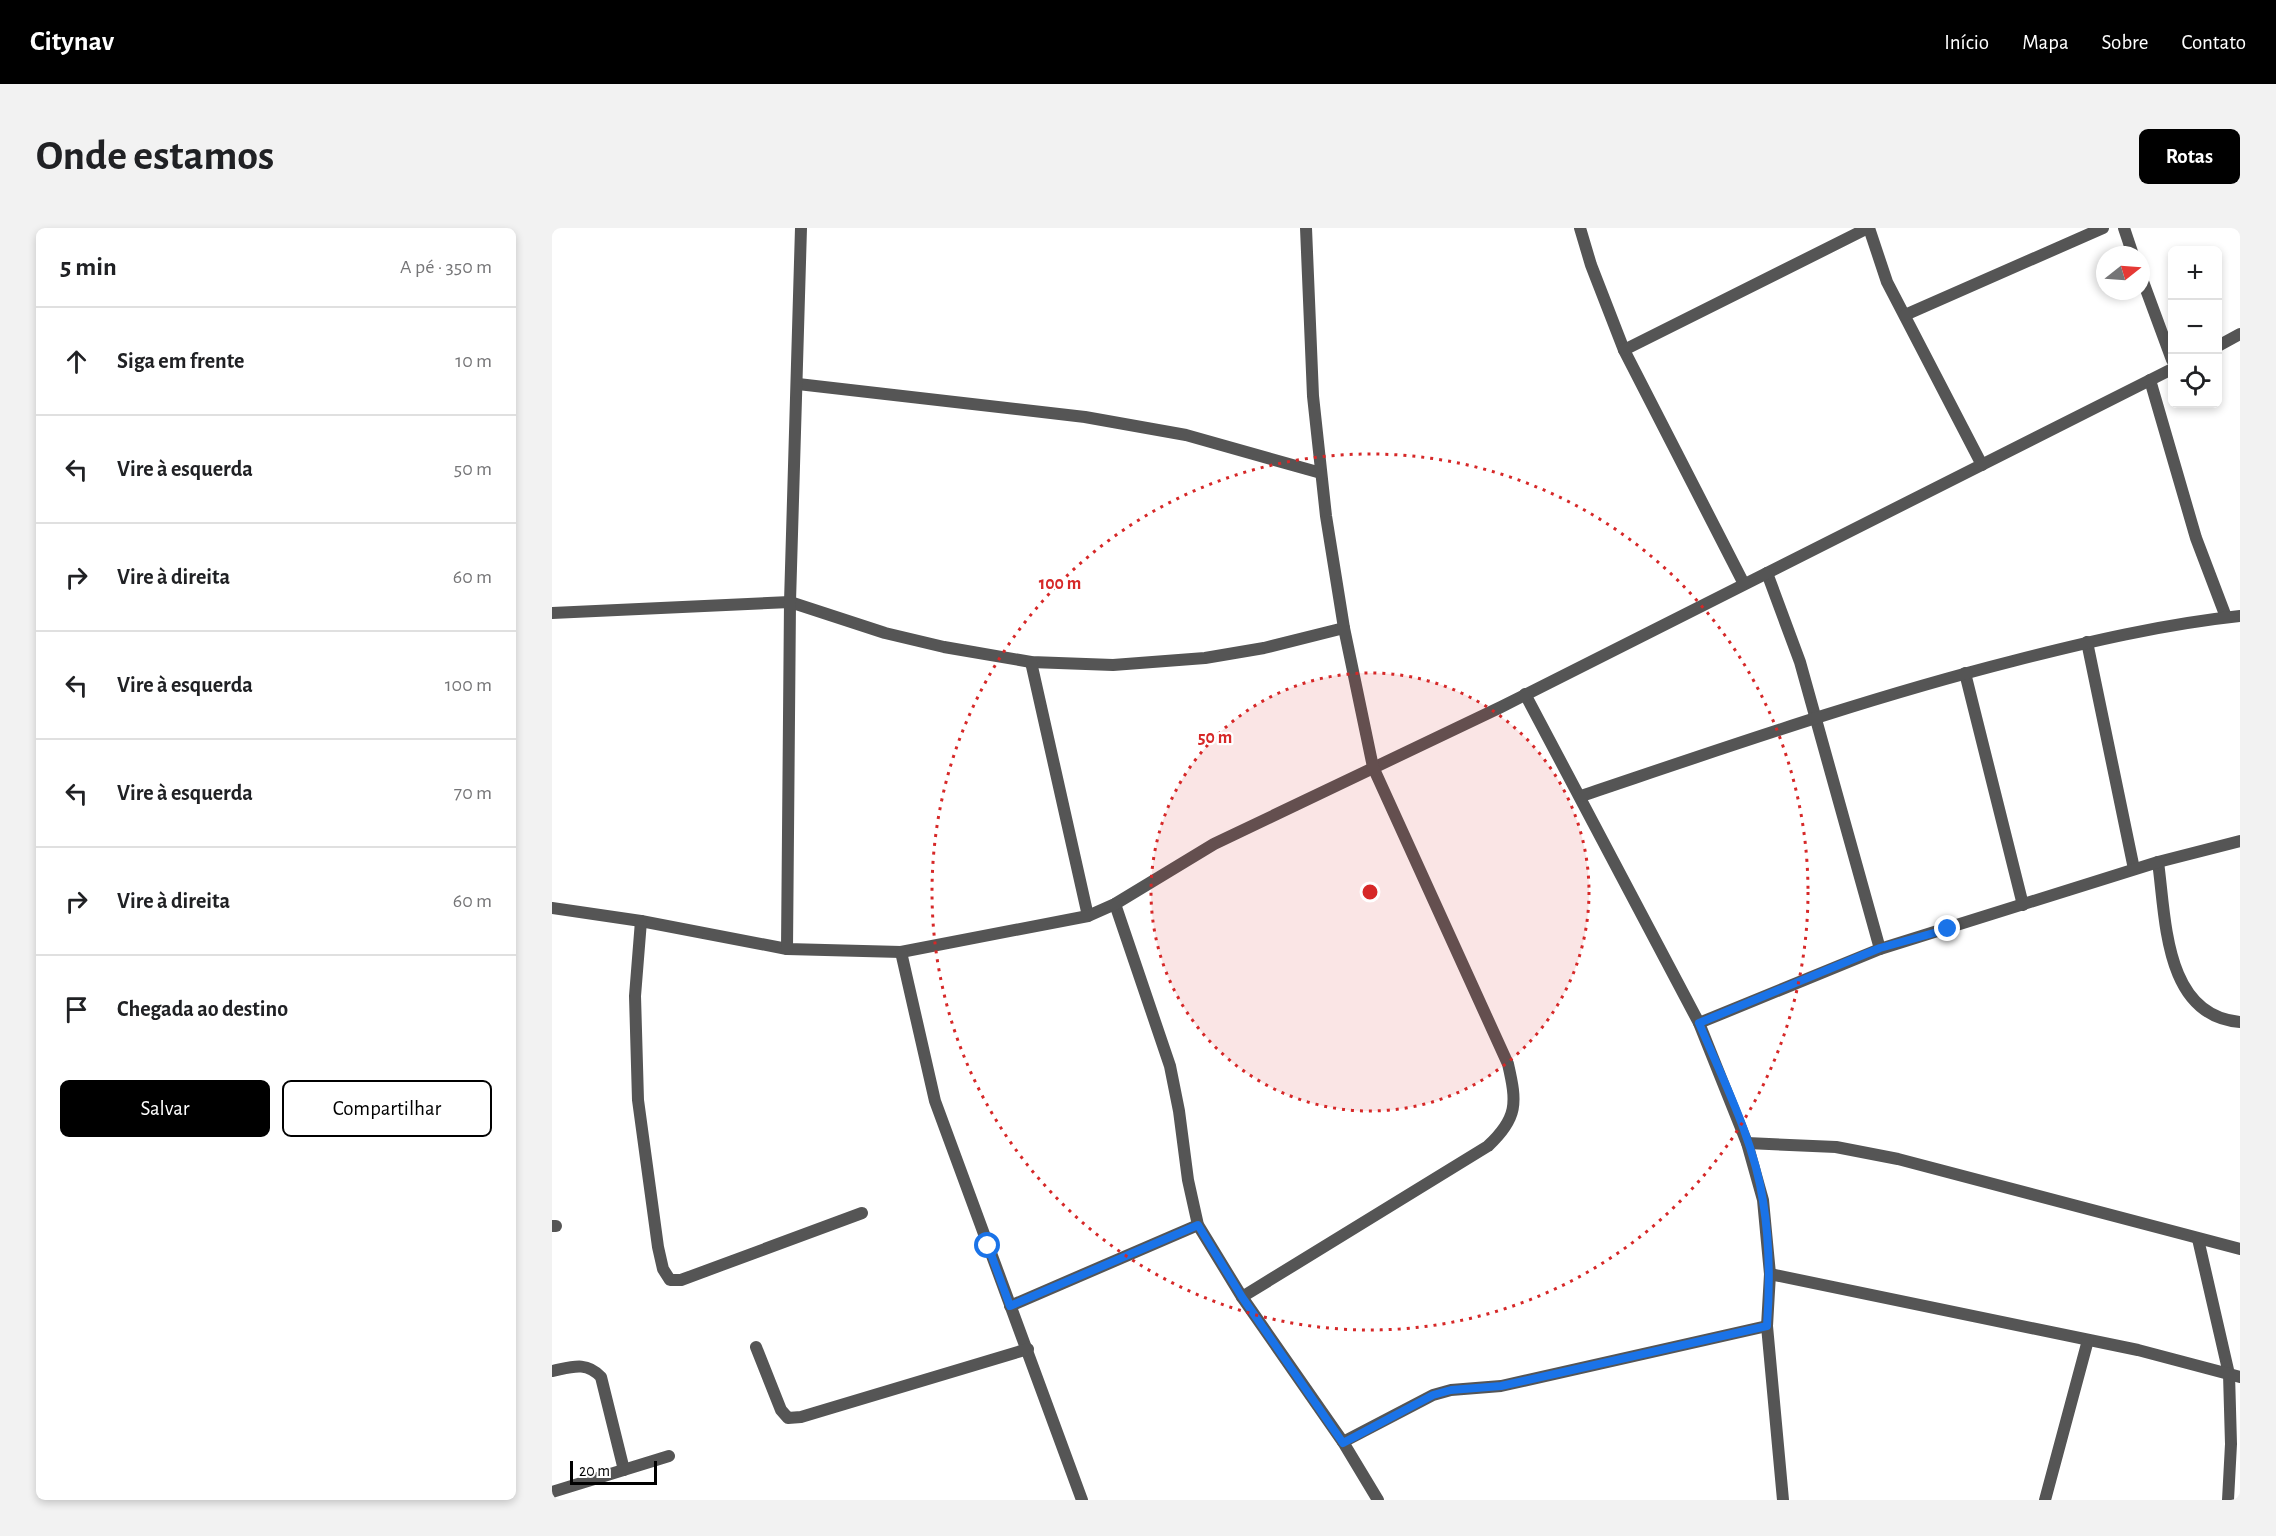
<!DOCTYPE html>
<html lang="pt">
<head>
<meta charset="utf-8">
<style>
	body { margin:0; font-family:"Alegreya Sans",sans-serif; background:#f2f2f2; color:#202124 }
	.controls { position:absolute; right:18px; top:18px; display:grid; overflow:hidden; border-radius:9px; box-shadow:0 3px 9px #0003 }
	.controls button { width:54px; height:54px; display:grid; place-items:center; padding:0; border:0; border-bottom:2px solid #e0e0e0; background:#fff; color:#202124; font:30px sans-serif }
	.compass { position:absolute; left:1544px; top:18px; width:54px; height:54px; border-radius:50%; background:#fff; box-shadow:0 3px 9px #0003; rotate:73deg }
	.scale { position:absolute; left:18px; bottom:15px; width:87px; box-sizing:border-box; padding-left:6px; border:3px solid #000; border-top:0; font-size:16px; line-height:21px; white-space:nowrap; color:#000; -webkit-text-stroke:4px #fff; paint-order:stroke }
	.stop { position:absolute; width:18px; height:18px; margin:-14px; border:4px solid #1a73e8; border-radius:50%; background:#fff }
	.stop.end { background:#1a73e8; border-color:#fff; box-shadow:0 2px 6px #0008 }
	.list { margin:0; padding:0; list-style:none }
	h2 { display:flex; justify-content:space-between; align-items:center; height:78px; margin:0; padding:0 24px; font-size:26px }
	h2 small { font-size:20px; font-weight:400; color:#757577 }
	.list li { display:grid; grid-template-columns:39px 1fr auto; gap:18px; align-items:center; box-sizing:border-box; height:108px; padding:0 24px; border-top:2px solid #e0e0e0 }
	.list b { display:block; font-size:22px; white-space:nowrap }
	.list em { font-size:20px; font-style:normal; color:#757577 }
	.actions { display:flex; gap:12px; padding:18px 24px }
	.actions a { flex:1; padding:14px 0; border:2px solid #000; border-radius:9px; text-align:center; font-size:21px; color:#000 }
	.actions .main { background:#000; color:#fff }
	.icon { flex:none; width:33px; height:33px; fill:none; stroke:currentColor; stroke-width:2; stroke-linecap:round; stroke-linejoin:round }
	.map { position:relative; flex:none; width:1688px; height:1272px; overflow:hidden; border-radius:9px }
	header { display:flex; align-items:center; gap:36px; box-sizing:border-box; height:84px; padding:0 30px; background:#000; color:#fff }
	header strong { font-size:28px }
	nav { display:flex; gap:33px; margin-inline-start:auto; font-size:21px }
	.intro { display:flex; align-items:center; justify-content:space-between; box-sizing:border-box; height:144px; padding:0 36px }
	h1 { margin:0; font-size:42px }
	.button { padding:15px 27px; border-radius:9px; background:#000; color:#fff; font-size:21px; font-weight:700 }
	main { display:flex; gap:36px; padding:0 36px }
	aside { flex:1; background:#fff; border-radius:9px; box-shadow:0 3px 9px #0003 }
	.map>svg:first-child { display:block }
	.lines { fill:none; stroke-linecap:round; stroke-linejoin:round }
	.street { stroke:#555; stroke-width:12 }
	.route { stroke:#1a73e8; stroke-width:8 }
	.ring { fill:none; stroke:#d62828; stroke-width:3; stroke-dasharray:3 6 }
	.centre { fill:#d62828; stroke:#fff; stroke-width:3 }
	.ring-label { font-size:18px; text-anchor:middle; font-weight:bold; fill:#d62828; stroke:#fff; stroke-width:4.5; stroke-linejoin:round; paint-order:stroke }
</style>
</head>
<body>
<header>
<strong>Citynav</strong>
<nav><a>Início</a><a>Mapa</a><a>Sobre</a><a>Contato</a></nav>
</header>
<div class="intro"><h1>Onde estamos</h1><a class="button">Rotas</a></div>
<main>
<aside>
<h2>5 min<small>A pé · 350 m</small></h2>
<ul class="list">
<li><svg class="icon" aria-label="ahead" viewBox="0 0 24 24"><path d="M12 20V5M6 11l6-6 6 6"/></svg><div><b>Siga em frente</b></div><em>10 m</em></li>
<li><svg class="icon" aria-label="left" viewBox="0 0 24 24"><path d="M17 20v-9H6M10 6l-5 5 5 5"/></svg><div><b>Vire à esquerda</b></div><em>50 m</em></li>
<li><svg class="icon" aria-label="right" viewBox="0 0 24 24"><path d="M7 20v-9h11M14 6l5 5-5 5"/></svg><div><b>Vire à direita</b></div><em>60 m</em></li>
<li><svg class="icon" aria-label="left" viewBox="0 0 24 24"><path d="M17 20v-9H6M10 6l-5 5 5 5"/></svg><div><b>Vire à esquerda</b></div><em>100 m</em></li>
<li><svg class="icon" aria-label="left" viewBox="0 0 24 24"><path d="M17 20v-9H6M10 6l-5 5 5 5"/></svg><div><b>Vire à esquerda</b></div><em>70 m</em></li>
<li><svg class="icon" aria-label="right" viewBox="0 0 24 24"><path d="M7 20v-9h11M14 6l5 5-5 5"/></svg><div><b>Vire à direita</b></div><em>60 m</em></li>
<li><svg class="icon" aria-label="arrive" viewBox="0 0 24 24"><path d="M6 21V4h12l-3 4 3 4H6"/></svg><div><b>Chegada ao destino</b></div></li>
</ul>
<div class="actions"><a class="main">Salvar</a><a>Compartilhar</a></div>
</aside>
<div class="map">
<svg width="1688" height="1272" viewBox="0 0 1688 1272">
	<rect width="100%" height="100%" fill="#fff"/>
	<g class="lines">
		<!-- street -->
		<g class="street">
			<polyline points="1028,0 1039,37 1072,122 1192,356"/>
			<polyline points="1317,0 1335,54 1430,237"/>
			<polyline points="1572,0 1581,27"/>
			<polyline points="1589,48 1620,132"/>
			<polyline points="1353,87 1551,0"/>
			<polyline points="1666,118 1688,106"/>
			<polyline points="1072,122 1316,0"/>
			<polyline points="1598,152 1644,310 1674,389"/>
			<polyline points="246,156 533,189 634,207 769,245"/>
			<polyline points="1215,345 1248,434 1328,721"/>
			<polyline points="0,385 238,374 333,405 392,419 479,434 561,437 653,430 712,420 792,400"/>
			<polyline points="1535,414 1582,641"/>
			<polyline points="479,434 536,688"/>
			<polyline points="1413,445 1471,677"/>
			<polyline points="973,466 1147,795 1195,915 1211,972 1218,1046 1215,1098 1231,1272"/>
			<path d="M 1029,568 C 1172,520 1315,470 1461,433 C 1535,414 1612,396 1688,388"/>
			<path d="M 1606,634 C 1614,691 1612,788 1688,794"/>
			<polyline points="563,676 618,838 627,883 636,952 646,997 690,1069 791,1214 826,1272"/>
			<polyline points="0,680 89,693 235,721 349,724 536,688 563,676 662,616 949,479 1620,141"/>
			<polyline points="89,693 83,768 86,872 106,1019 111,1041 118,1052 129,1052 310,985"/>
			<polyline points="235,721 238,374 249,0"/>
			<polyline points="349,724 383,873 530,1272"/>
			<polyline points="1147,795 1328,721 1606,634 1688,613"/>
			<polyline points="1195,915 1284,919 1346,931 1688,1021"/>
			<polyline points="0,998 4,998"/>
			<polyline points="1646,1011 1677,1146 1679,1216 1676,1272"/>
			<polyline points="1218,1046 1586,1122 1688,1149"/>
			<path d="M 690,1069 L 936,918 C 966,890 965,875 956,836 L 821,539 L 792,400 L 774,288 L 761,168 L 754,0"/>
			<polyline points="458,1078 646,997"/>
			<polyline points="204,1119 229,1182 236,1190 249,1189 476,1121"/>
			<path d="M 0,1143 C 20,1139 34,1133 49,1149 L 72,1242"/>
			<polyline points="791,1214 881,1167 899,1162 949,1158 1215,1098"/>
			<polyline points="0,1264 117,1228"/>
			<polyline points="1493,1272 1536,1112"/>
		</g>
	</g>
	<g class="lines">
		<!-- route -->
		<path class="route" d="M 436,1018 L 458,1078 L 646,997 L 690,1069 L 791,1215 L 881,1167 L 899,1162 L 949,1158 L 1215,1098 C 1218,1056 1218,1015 1211,973 C 1202,912 1171,852 1147,795 L 1328,720 L 1396,701"/>
	</g>
	<!-- distance rings -->
	<circle cx="818" cy="664" r="219" fill="#d62828" fill-opacity=".12"/>
	<g class="ring">
		<circle cx="818" cy="664" r="219"/>
		<circle cx="818" cy="664" r="438"/>
	</g>
	<circle cx="818" cy="664" r="9" class="centre"/>
	<g class="ring-label">
		<text x="508" y="361">100 m</text>
		<text x="663" y="515">50 m</text>
	</g>
</svg>
<div class="controls">
<button>+</button>
<button>−</button>
<button><svg class="icon" aria-label="locate" viewBox="0 0 24 24"><circle cx="12" cy="12" r="6"/><path d="M12 2v4M12 18v4M2 12h4M18 12h4"/></svg></button>
</div>
<svg class="compass" viewBox="-18 -18 36 36"><path d="M0-13l5 13h-10z" fill="#e53935"/><path d="M0 13l5-13h-10z" fill="#757577"/></svg>
<div class="scale">20 m</div>
<div class="stop" style="left:436px;top:1018px"></div>
<div class="stop end" style="left:1396px;top:701px"></div>
</div>
</main>
</body>
</html>
